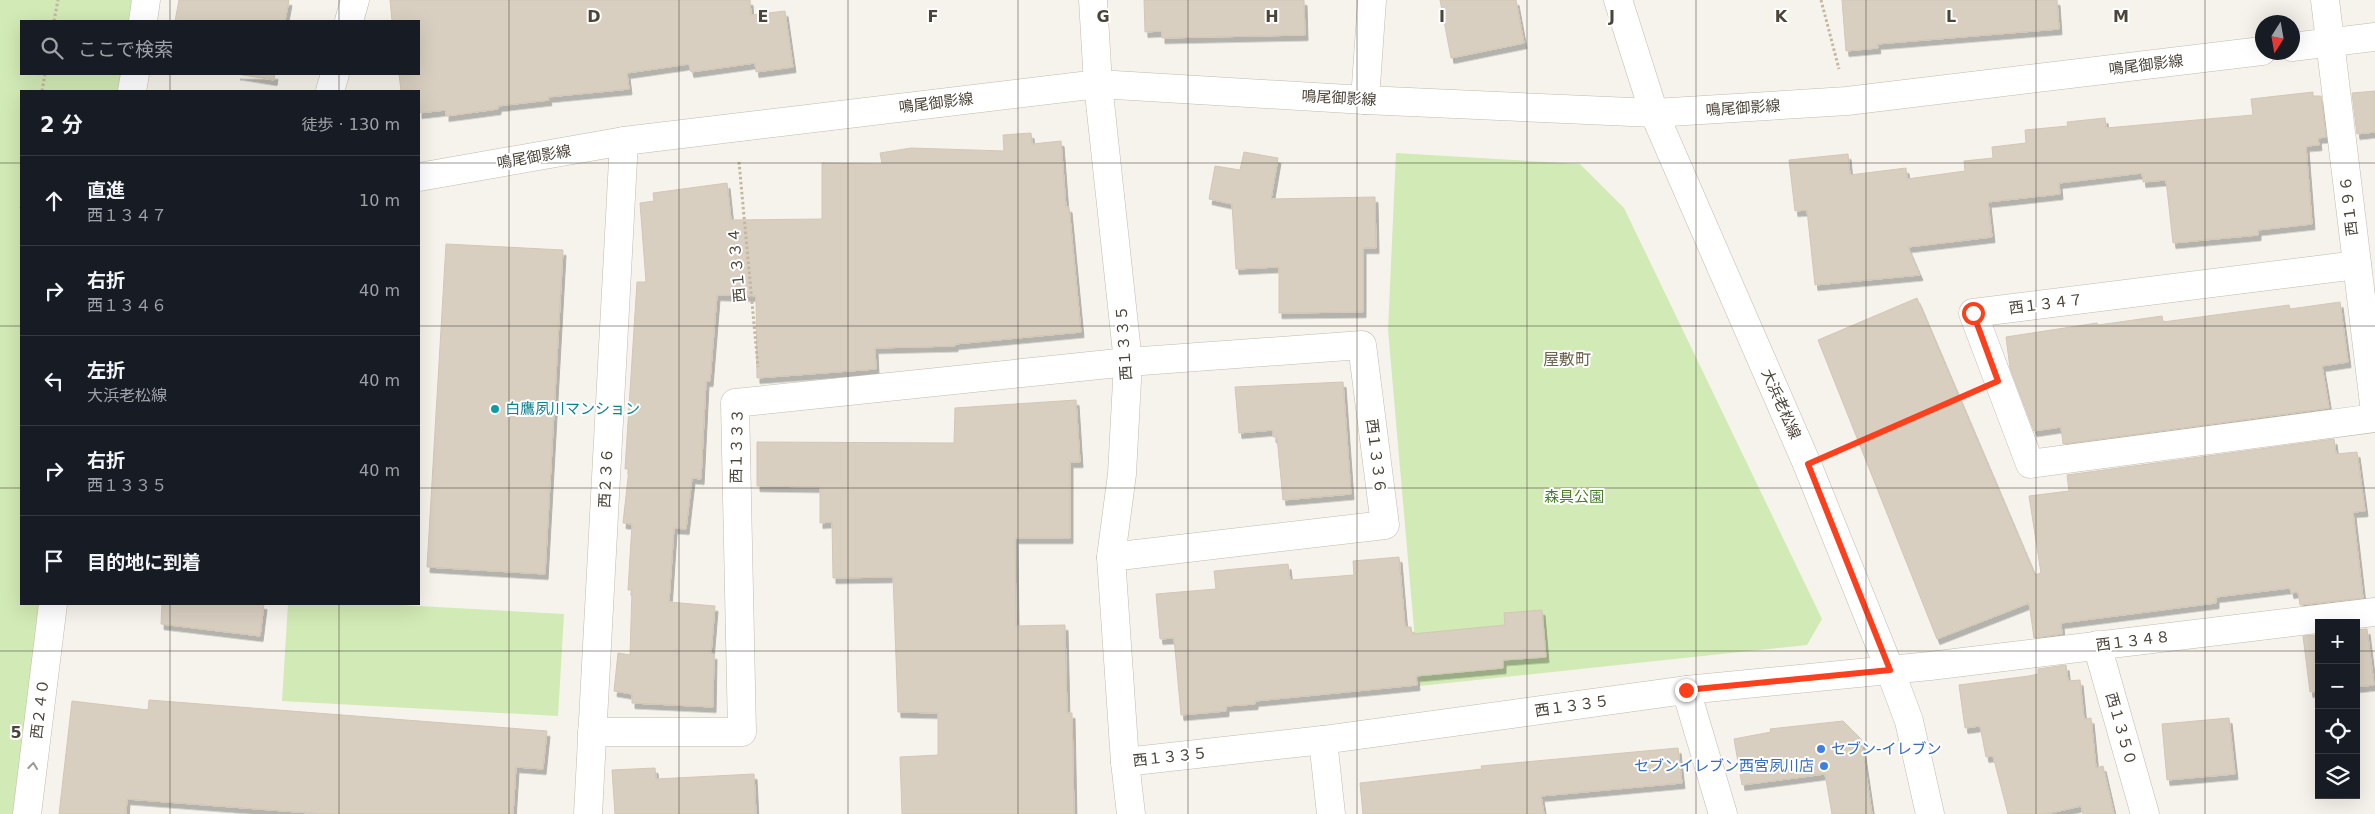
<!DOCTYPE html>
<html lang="ja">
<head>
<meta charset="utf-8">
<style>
	body { margin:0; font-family:"DejaVu Sans","Noto Sans JP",sans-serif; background:#242831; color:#f1f3f6 }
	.controls { position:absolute; right:15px; bottom:15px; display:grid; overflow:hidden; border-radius:0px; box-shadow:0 5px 20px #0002 }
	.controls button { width:45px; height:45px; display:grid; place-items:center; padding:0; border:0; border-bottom:1px solid #363941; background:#171b24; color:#f1f3f6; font:25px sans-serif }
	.compass { position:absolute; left:2255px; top:15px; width:45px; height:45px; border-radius:50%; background:#171b24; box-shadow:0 5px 20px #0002; rotate:191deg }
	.stop { position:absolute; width:15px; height:15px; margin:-11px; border:4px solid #fc3f1d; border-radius:50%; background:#fff }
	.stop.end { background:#fc3f1d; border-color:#fff; box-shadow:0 1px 5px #0008 }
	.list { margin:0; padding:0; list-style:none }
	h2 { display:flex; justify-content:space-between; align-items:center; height:65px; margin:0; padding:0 20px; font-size:21px }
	h2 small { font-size:16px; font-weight:400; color:#9ea1a6 }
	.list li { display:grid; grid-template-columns:32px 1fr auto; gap:15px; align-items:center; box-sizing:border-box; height:90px; padding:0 20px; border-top:1px solid #363941 }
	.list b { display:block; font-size:19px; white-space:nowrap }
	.list p { margin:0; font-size:16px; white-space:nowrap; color:#9ea1a6 }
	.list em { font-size:16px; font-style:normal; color:#9ea1a6 }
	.icon { flex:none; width:28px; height:28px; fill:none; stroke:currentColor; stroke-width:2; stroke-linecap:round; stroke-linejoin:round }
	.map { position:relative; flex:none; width:2375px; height:814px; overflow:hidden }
	.search { position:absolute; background:#171b24; box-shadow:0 5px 20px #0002; left:20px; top:20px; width:400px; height:55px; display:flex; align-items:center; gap:12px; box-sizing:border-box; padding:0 18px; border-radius:0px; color:#9ea1a6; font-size:19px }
	.panel { position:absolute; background:#171b24; box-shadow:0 5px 20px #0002; left:20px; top:90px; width:400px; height:515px; border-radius:0px }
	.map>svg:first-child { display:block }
	.green { fill:#d2eab5 }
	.building { fill:#d8cfc1; stroke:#d3c7b4; filter:url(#shadow) }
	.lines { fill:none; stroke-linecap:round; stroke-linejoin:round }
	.pedestrian-casing { stroke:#c2bbae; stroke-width:29 }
	.minor-casing { stroke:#c2bbae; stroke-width:29 }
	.tertiary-casing { stroke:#c2bbae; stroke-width:29 }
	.path { stroke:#c4b79f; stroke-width:3; stroke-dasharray:2.5 2.5; stroke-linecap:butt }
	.pedestrian { stroke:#fff; stroke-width:28 }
	.minor { stroke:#fff; stroke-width:28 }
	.tertiary { stroke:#fff; stroke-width:28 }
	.oneway { stroke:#9c9892 }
	.route { stroke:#fc3f1d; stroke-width:6 }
	.grid { fill:none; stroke:#4b4439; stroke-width:1; stroke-opacity:0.55 }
	.culture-dot { fill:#0f9aa8; stroke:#fff; stroke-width:2 }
	.shop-dot { fill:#3f7fe0; stroke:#fff; stroke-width:2 }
	.labels { text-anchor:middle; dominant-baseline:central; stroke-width:4; stroke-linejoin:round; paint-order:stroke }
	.street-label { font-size:15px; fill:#4b4439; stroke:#fff }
	.culture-label { font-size:15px; fill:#0d838f; stroke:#fff; text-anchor:start }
	.park-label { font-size:15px; fill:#4a7f2a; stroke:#fff }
	.shop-label { font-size:15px; fill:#366cbe; stroke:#fff; text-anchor:start }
	.neighbourhood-label { font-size:16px; fill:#6e6250; stroke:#fff }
	.grid-label { font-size:16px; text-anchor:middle; font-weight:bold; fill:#4b4439; stroke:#fff; stroke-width:4; stroke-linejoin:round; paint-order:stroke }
</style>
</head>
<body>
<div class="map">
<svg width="2375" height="814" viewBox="0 0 2375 814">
	<defs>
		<filter id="shadow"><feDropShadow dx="3" dy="5.5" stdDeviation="0" flood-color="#0004"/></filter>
	</defs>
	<rect width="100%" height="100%" fill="#f6f3ec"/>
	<!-- green -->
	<g class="green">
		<polygon points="0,0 137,0 134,21 21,21 21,74 126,74 124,91 21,91 21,604 50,604 20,814 0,814"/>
		<polygon points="1396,153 1580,164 1624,208 1822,619 1807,645 1419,686 1388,330"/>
		<polygon points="288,604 382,604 564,614 558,716 282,701"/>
	</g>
	<!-- building -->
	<g class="building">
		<polygon points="179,0 289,0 285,21 175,21"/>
		<polygon points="390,0 750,0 751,15 785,11 793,67 756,72 755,63 691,72 689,64 627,73 629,89 548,97 549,100 498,106 498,109 446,116 446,110 419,113 419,91 401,91 399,74 419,74 419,21 392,21"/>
		<polygon points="1144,0 1304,0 1305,35 1162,38 1162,31 1145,32"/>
		<polygon points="1440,0 1516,0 1524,43 1451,58"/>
		<polygon points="1842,0 2057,0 2059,29 1877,44 1878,48 1846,51"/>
		<polygon points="237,74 275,74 274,80"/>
		<polygon points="2375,91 2375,132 2357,134 2352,93"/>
		<polygon points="2313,92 2313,96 2321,96 2326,137 2318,138 2319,145 2306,146 2312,224 2258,230 2258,235 2173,243 2166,180 2143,182 2142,173 2059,183 2060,194 1988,202 1992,237 1908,247 1920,275 1815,285 1807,210 1795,211 1789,160 1848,154 1850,175 1906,168 1907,179 1965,171 1964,161 1993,158 1992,147 2026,143 2025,130 2068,126 2067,122 2105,118 2106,128 2253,115 2251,99"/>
		<polygon points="1031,133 1032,144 1061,141 1066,207 1069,207 1081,332 955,344 955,346 875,348 876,369 757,378 756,296 717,295 710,381 706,381 701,479 692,478 686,529 674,528 669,602 715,606 711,654 714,654 713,707 632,703 632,694 614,691 618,653 630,655 632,590 628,590 632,524 623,523 629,469 625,469 637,282 646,282 640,203 654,201 653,193 727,183 731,220 822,219 822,163 882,164 880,153 911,148 1004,151 1003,135"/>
		<polygon points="1244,152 1278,158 1271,199 1375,197 1376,248 1363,248 1363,312 1279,313 1279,267 1236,269 1232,204 1209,199 1215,166 1240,170"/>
		<polygon points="446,244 563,250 545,574 427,567"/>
		<polygon points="1917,298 2035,575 2041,573 2029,496 2069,491 2067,475 2334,439 2336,454 2357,452 2365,511 2353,512 2363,598 2300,605 2298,592 2291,593 2290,588 2216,597 2216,603 2061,623 2062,634 2034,638 2029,603 1937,639 1818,340"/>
		<polygon points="2340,302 2348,362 2322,366 2329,408 2063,444 2061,427 2034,431 2010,368 2006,337 2097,323 2098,325 2162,316 2163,322 2289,305 2290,309"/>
		<polygon points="1343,382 1351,494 1283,500 1277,437 1273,437 1273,430 1239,433 1235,387"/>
		<polygon points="1076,400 1080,462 1070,462 1070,538 1015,538 1016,626 1065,625 1067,713 1072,713 1074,814 902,814 900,757 938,755 938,713 898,712 893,577 833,578 832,522 820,523 820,487 757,486 757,442 954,443 955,408"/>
		<polygon points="1399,557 1405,627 1411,627 1412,634 1505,625 1504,613 1542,610 1546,657 1503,660 1503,668 1416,676 1417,685 1255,701 1255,704 1226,706 1226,711 1181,715 1174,638 1160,639 1156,594 1216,589 1214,571 1288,564 1290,580 1354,575 1353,561"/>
		<polygon points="162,604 264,604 260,636 161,624"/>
		<polygon points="2367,629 2374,685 2356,687 2356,630"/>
		<polygon points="2319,635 2319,691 2310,692 2303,636"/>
		<polygon points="2066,665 2068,681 2080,680 2084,719 2091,718 2096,768 2103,766 2114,814 2083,814 2081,806 2046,814 2008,814 1993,756 1986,757 1980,726 1965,728 1959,685 2029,676 2038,674 2038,669"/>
		<polygon points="149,700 547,731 543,769 516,767 513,814 323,814 127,799 126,814 59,814 72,701 148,710"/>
		<polygon points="2229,718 2235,774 2167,780 2162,724"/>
		<polygon points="1843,721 1861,739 1872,814 1832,814 1825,774 1742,785 1734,739 1771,732 1770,729"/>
		<polygon points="1678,748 1682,783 1541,796 1544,814 1363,814 1360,783 1482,769 1481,766"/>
		<polygon points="655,768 656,779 754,774 756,814 615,814 612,770"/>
	</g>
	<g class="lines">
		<defs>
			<g id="pedestrian">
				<polyline points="143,21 146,0"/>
				<polyline points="132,91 135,74"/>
			</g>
			<g id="minor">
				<polyline points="1093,0 1098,84 1128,362 1122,474 1111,557 1125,762 1131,814"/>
				<polyline points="2325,0 2375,412"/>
				<polyline points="349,21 355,0"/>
				<polyline points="330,91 335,74"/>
				<polyline points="1365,100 1372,0"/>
				<polyline points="2357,265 1973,313 2030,464 2375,418"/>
				<polyline points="2097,645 2145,814"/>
				<polyline points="1686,690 1723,814"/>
				<polyline points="592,732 742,732 735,403 1128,362 1362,345 1385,525 1111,557"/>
				<polyline points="1323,740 1331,814"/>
				<polyline points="1125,762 1323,740 1686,690 1930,666 2375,612"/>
				<polyline points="27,814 53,604"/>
				<polyline points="588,814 624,141"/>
			</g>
			<g id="tertiary">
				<polyline points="1618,0 1654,113 1807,464 1890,670 1909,721 1930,814"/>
				<polyline points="2292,47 2375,37"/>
				<polyline points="419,177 624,141 1098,84 1365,100 1654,113 1847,101 2262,51"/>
			</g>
		</defs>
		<!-- pedestrian casing -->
		<use href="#pedestrian" class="pedestrian-casing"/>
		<!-- minor casing -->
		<use href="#minor" class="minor-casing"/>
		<!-- tertiary casing -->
		<use href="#tertiary" class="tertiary-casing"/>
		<!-- path -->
		<g class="path">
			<polyline points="1821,0 1839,69"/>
			<polyline points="54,21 58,0"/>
			<polyline points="42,91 45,74"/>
			<polyline points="739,162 758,367"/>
			<polyline points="21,207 21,208"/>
			<polyline points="1839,451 1968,394"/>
		</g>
		<!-- pedestrian -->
		<use href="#pedestrian" class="pedestrian"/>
		<!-- minor -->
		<use href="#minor" class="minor"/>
		<!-- tertiary -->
		<use href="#tertiary" class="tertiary"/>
	</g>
	<!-- one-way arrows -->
	<defs><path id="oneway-chevron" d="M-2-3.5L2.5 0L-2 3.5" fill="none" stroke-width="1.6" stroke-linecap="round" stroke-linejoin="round" transform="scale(1.25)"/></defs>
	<use class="oneway" href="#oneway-chevron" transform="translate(33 766) rotate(-83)"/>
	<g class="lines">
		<!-- route -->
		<polyline class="route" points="1686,690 1890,670 1808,464 1998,381 1973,313"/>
	</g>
	<!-- grid -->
	<path class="grid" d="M 170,0 L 170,21M 339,0 L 339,21M 509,0 L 509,814M 679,0 L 679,814M 848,0 L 848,814M 1018,0 L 1018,814M 1188,0 L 1188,814M 1357,0 L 1357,814M 1527,0 L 1527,814M 1696,0 L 1696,814M 1866,0 L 1866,814M 2036,0 L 2036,814M 2205,0 L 2205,814M 170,74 L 170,91M 339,74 L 339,91M 0,163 L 21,163M 419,163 L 2375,163M 0,326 L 21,326M 419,326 L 2375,326M 0,488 L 21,488M 419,488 L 2375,488M 170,604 L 170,814M 339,604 L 339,814M 0,651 L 2319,651M 2356,651 L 2375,651"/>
	<!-- markers -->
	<circle class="culture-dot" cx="495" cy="409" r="5"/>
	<g class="shop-dot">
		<circle cx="1821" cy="749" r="5"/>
		<circle cx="1824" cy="766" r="5"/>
	</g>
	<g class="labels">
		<!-- street labels -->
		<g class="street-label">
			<text transform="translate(2146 65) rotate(-7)">鳴尾御影線</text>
			<text transform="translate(1339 98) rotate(3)">鳴尾御影線</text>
			<text transform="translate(936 103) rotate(-7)">鳴尾御影線</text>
			<text transform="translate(1743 108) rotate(-4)">鳴尾御影線</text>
			<text transform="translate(534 157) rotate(-10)">鳴尾御影線</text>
			<text transform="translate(2349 206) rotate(-97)">西１９６</text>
			<text transform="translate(737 265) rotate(-95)">西１３３４</text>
			<text transform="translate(2046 304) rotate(-7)">西１３４７</text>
			<text transform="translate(1124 343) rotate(-94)">西１３３５</text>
			<text transform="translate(1781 404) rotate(66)">大浜老松線</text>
			<text transform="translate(737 446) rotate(-89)">西１３３３</text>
			<text transform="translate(1376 456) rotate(83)">西１３３６</text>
			<text transform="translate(606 478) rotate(-87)">西２３６</text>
			<text transform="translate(2133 641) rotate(-7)">西１３４８</text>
			<text transform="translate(1572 706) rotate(-8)">西１３３５</text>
			<text transform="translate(40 709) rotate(-83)">西２４０</text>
			<text transform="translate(2121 729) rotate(74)">西１３５０</text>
			<text transform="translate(1170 757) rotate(-6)">西１３３５</text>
		</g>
		<!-- culture labels -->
		<g class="culture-label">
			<text x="505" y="409">白鷹夙川マンション</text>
		</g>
		<!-- park labels -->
		<g class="park-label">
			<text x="1574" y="497">森具公園</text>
		</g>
		<!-- shop labels -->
		<g class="shop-label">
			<text x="1831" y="749">セブン-イレブン</text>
			<text x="1814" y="766" text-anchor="end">セブンイレブン西宮夙川店</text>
		</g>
		<!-- neighbourhood labels -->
		<g class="neighbourhood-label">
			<text x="1567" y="359">屋敷町</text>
		</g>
	</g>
	<g class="grid-label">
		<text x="594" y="22">D</text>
		<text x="763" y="22">E</text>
		<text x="933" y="22">F</text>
		<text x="1103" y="22">G</text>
		<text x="1272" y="22">H</text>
		<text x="1442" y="22">I</text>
		<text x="1612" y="22">J</text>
		<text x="1781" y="22">K</text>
		<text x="1951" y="22">L</text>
		<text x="2121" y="22">M</text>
		<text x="16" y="738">5</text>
	</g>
</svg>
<div class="controls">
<button>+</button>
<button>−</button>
<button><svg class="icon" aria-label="locate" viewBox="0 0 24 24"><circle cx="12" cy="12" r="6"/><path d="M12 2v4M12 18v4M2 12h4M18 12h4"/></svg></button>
<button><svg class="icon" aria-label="layers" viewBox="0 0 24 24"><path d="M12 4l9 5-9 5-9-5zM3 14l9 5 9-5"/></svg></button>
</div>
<svg class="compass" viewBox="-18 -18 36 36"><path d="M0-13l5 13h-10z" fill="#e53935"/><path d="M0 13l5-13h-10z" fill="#9ea1a6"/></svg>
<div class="stop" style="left:1973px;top:313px"></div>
<div class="stop end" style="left:1686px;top:690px"></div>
<div class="search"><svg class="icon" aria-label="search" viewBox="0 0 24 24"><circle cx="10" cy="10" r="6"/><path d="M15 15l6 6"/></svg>ここで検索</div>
<section class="panel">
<h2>2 分<small>徒歩 · 130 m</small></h2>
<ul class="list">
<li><svg class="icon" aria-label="ahead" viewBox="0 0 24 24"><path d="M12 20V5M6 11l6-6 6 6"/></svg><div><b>直進</b><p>西１３４７</p></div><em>10 m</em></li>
<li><svg class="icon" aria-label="right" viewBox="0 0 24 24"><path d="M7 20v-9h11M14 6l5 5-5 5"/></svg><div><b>右折</b><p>西１３４６</p></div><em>40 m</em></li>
<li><svg class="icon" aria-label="left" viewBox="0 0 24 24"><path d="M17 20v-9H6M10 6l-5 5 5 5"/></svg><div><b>左折</b><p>大浜老松線</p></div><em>40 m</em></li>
<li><svg class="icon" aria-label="right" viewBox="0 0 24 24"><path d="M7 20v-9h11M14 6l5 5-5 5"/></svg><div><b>右折</b><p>西１３３５</p></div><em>40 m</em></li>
<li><svg class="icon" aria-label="arrive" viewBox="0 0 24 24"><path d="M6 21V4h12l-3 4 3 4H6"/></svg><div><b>目的地に到着</b></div></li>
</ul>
</section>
</div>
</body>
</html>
